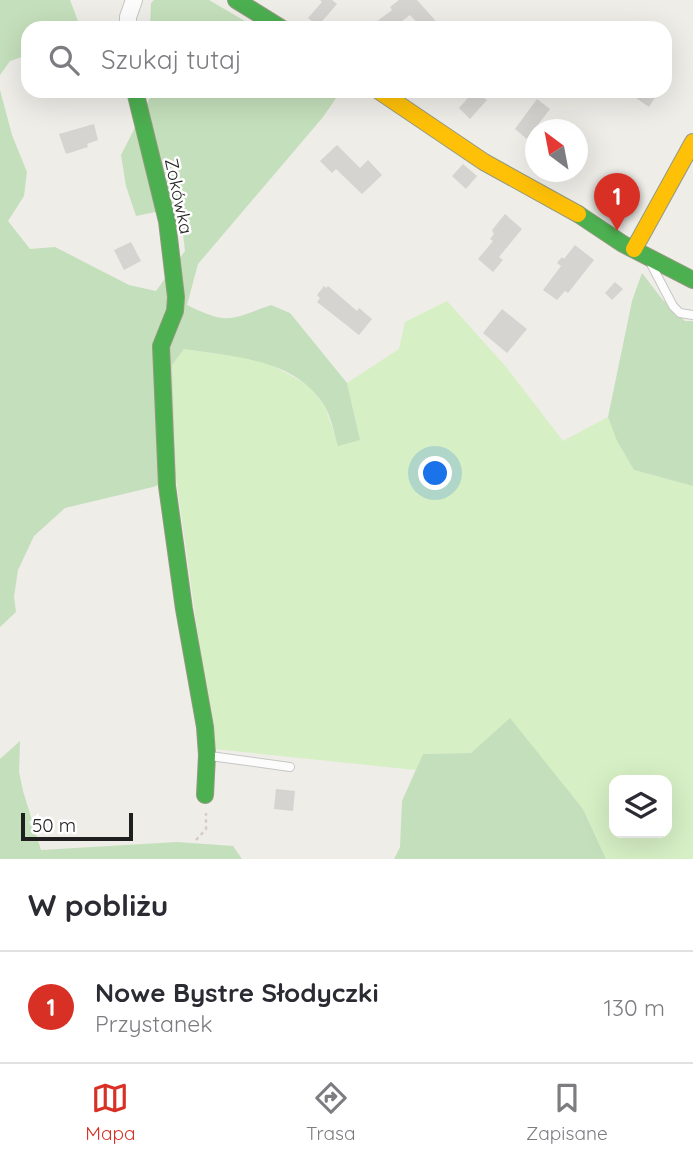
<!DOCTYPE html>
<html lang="pl">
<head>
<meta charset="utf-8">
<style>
	body { margin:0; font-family:Quicksand,sans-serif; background:#f7f7f7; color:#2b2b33 }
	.controls { position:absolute; right:21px; bottom:21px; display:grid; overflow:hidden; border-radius:14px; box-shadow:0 7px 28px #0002 }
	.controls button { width:63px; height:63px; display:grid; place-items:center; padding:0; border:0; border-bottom:2px solid #e1e1e2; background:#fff; color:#2b2b33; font:35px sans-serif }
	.compass { position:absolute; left:525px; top:119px; width:63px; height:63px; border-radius:50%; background:#fff; box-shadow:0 7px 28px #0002; rotate:328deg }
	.scale { position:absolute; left:21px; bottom:18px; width:112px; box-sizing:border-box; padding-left:7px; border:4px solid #1f1f1f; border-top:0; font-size:19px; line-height:24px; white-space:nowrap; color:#1f1f1f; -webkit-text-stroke:5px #fff; paint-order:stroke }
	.you { position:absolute; left:436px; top:474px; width:24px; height:24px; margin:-18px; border:5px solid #fff; border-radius:50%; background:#1a73e8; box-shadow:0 0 0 10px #1a73e833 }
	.badge { display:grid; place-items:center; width:46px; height:46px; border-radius:50%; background:#d93025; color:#fff; font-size:23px; font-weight:700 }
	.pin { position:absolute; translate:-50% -58px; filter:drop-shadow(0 2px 4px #0008) }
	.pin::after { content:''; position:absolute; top:37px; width:24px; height:21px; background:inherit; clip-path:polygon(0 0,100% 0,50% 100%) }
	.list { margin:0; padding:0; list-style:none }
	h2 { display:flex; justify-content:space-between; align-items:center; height:91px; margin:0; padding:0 28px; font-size:30px }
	h2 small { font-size:23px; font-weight:400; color:#7c7c81 }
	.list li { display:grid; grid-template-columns:46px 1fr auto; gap:21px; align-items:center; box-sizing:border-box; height:112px; padding:0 28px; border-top:2px solid #e1e1e2 }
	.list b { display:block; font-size:26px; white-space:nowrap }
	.list p { margin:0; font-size:23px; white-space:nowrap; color:#7c7c81 }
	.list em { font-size:23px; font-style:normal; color:#7c7c81 }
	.icon { flex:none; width:38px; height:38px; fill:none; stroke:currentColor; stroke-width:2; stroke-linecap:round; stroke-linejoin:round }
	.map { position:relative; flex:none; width:693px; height:859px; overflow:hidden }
	.search { position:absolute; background:#fff; box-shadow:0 7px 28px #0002; left:21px; right:21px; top:21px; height:77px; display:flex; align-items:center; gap:18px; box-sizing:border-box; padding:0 24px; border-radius:21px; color:#7c7c81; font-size:26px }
	.sheet { height:203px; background:#fff }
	nav { display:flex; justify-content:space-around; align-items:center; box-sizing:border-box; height:98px; border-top:2px solid #e1e1e2; background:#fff; font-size:19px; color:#7c7c81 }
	nav a { display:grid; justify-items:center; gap:4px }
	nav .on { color:#d93025 }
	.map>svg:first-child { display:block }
	.grass { fill:#d6efc4; fill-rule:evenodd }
	.forest { fill:#c4dfbb }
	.building { fill:#d6d4d0 }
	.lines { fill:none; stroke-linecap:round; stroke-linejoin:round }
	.lane-casing { stroke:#c6c6c4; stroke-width:10 }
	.street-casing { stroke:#c6c6c4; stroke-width:18 }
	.fast-casing { stroke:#94997f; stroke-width:18 }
	.slow-casing { stroke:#94997f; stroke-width:18 }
	.path { stroke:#d8cbc6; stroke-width:2.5; stroke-dasharray:3.5 3.5; stroke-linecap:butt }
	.lane { stroke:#fcfcfc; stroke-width:8 }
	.street { stroke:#fcfcfc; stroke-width:16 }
	.fast { stroke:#4caf50; stroke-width:16 }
	.slow { stroke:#ffc107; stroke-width:16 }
	.labels { text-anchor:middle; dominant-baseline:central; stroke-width:5; stroke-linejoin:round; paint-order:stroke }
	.street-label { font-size:18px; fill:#1f1f1f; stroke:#fff }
</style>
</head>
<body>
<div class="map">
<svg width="693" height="859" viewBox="0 0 693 859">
	<rect width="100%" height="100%" fill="#eeede8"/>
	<!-- grass -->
	<path class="grass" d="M 447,301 L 506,367 L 563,441 L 608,417 L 617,441 L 634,470 L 693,486 L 693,859 L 606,859 L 583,809 L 510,719 L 471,753 L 423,754 L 416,770 L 214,749 L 176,478 L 172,365 L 184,349 L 262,360 L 310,386 L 325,407 L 338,445 L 360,440 L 347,383 L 399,349 L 405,322 ZM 614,780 L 667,780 L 667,833 L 614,833 Z"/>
	<!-- forest -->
	<g class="forest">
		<polygon points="0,0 70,0 79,24 76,28 28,28 28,55 10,61 0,75"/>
		<polygon points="154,0 209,0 257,28 150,28 151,3"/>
		<path d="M 0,90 L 12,135 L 27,172 L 24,196 L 8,221 L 30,249 L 55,247 L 129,285 L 156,291 L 185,251 L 180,207 L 136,216 L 126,186 L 121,155 L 151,96 L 151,91 L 341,91 L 323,117 L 198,264 L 187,305 C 228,325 229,320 271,305 L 290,313 L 347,383 L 360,440 L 338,446 C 334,433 331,416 324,405 C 295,358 233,357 184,349 L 172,365 L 176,478 L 153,487 L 65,508 L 34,536 L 18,570 L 14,597 L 16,612 L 0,627 Z"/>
		<polygon points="642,273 662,299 685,321 693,321 693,486 634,470 617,441 608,417 632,301"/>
		<polygon points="510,718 583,809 606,859 394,859 400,847 402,801 423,754 471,753"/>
		<polygon points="20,741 19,772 23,791 41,850 177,842 233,846 242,859 0,859 0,759"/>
	</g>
	<!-- building -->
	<g class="building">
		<polygon points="320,0 332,0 337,4 318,26 308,18 322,2"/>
		<polygon points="399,0 417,0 442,28 422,28 410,15 393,28 381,28 376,22 392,10 390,7"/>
		<polygon points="474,91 487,100 470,119 459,108"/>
		<polygon points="632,91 659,91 649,107 630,94"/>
		<polygon points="537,99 550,109 527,139 515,129"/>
		<polygon points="94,124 98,140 87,144 88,147 66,154 59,134"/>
		<polygon points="337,145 360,168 368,160 382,175 362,194 336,169 332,173 320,161"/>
		<polygon points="463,164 477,176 466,189 452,176"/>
		<polygon points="505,214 522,229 499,257 503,260 493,272 478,259 493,241 490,239 494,234 492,230"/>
		<polygon points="131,242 141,261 124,270 114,250"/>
		<polygon points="575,245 594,260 568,293 565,291 557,300 543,290 561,266 557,263 562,257 564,259"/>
		<polygon points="615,282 623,289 612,300 605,293"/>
		<polygon points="324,286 326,288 328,286 357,311 359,308 372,319 359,335 317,302 320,298 317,295"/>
		<polygon points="502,309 527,329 507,353 483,333"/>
		<polygon points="276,789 295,791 293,811 274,809"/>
	</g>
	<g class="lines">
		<defs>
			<g id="lane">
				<polyline points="651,264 673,306 680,313 693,315"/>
				<polyline points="210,756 290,767"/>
			</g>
			<polyline id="street" points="128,28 128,17 134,0"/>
			<g id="fast">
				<polyline points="236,0 281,28"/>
				<polyline points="135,91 167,221 176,297 175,311 161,346 167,486 184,609 205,727 207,755 205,795"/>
				<polyline points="578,214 623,244 693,280"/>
			</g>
			<g id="slow">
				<polyline points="379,91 484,162 578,214"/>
				<polyline points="634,249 693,142"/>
			</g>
		</defs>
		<!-- lane casing -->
		<use href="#lane" class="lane-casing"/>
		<!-- street casing -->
		<use href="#street" class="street-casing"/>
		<!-- fast casing -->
		<use href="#fast" class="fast-casing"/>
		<!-- slow casing -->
		<use href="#slow" class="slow-casing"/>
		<!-- path -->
		<polyline class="path" points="196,840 206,829 206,813"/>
		<!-- lane -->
		<use href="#lane" class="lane"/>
		<!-- street -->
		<use href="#street" class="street"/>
		<!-- fast -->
		<use href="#fast" class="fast"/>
		<!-- slow -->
		<use href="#slow" class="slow"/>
	</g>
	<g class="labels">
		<!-- street labels -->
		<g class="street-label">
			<text transform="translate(179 196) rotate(78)">Zokówka</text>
		</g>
	</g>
</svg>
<div class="controls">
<button><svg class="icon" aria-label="layers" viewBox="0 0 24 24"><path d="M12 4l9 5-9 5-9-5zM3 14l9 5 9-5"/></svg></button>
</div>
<svg class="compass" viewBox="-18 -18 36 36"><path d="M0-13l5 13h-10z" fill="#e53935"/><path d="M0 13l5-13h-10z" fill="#7c7c81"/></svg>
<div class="scale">50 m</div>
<div class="you"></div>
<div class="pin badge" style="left:617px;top:231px">1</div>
<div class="search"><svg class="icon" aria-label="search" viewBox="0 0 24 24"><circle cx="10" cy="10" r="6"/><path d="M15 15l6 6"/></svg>Szukaj tutaj</div>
</div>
<section class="sheet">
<h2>W pobliżu<small></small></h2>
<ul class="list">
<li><span class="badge">1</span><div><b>Nowe Bystre Słodyczki</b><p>Przystanek</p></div><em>130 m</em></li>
</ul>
</section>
<nav>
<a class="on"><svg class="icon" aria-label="map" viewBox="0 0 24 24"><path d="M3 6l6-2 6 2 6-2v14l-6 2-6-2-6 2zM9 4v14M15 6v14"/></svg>Mapa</a>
<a><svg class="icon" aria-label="directions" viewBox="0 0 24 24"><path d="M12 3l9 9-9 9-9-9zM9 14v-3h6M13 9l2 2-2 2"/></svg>Trasa</a>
<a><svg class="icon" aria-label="saved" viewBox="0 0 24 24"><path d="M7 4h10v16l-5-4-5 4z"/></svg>Zapisane</a>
</nav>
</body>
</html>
